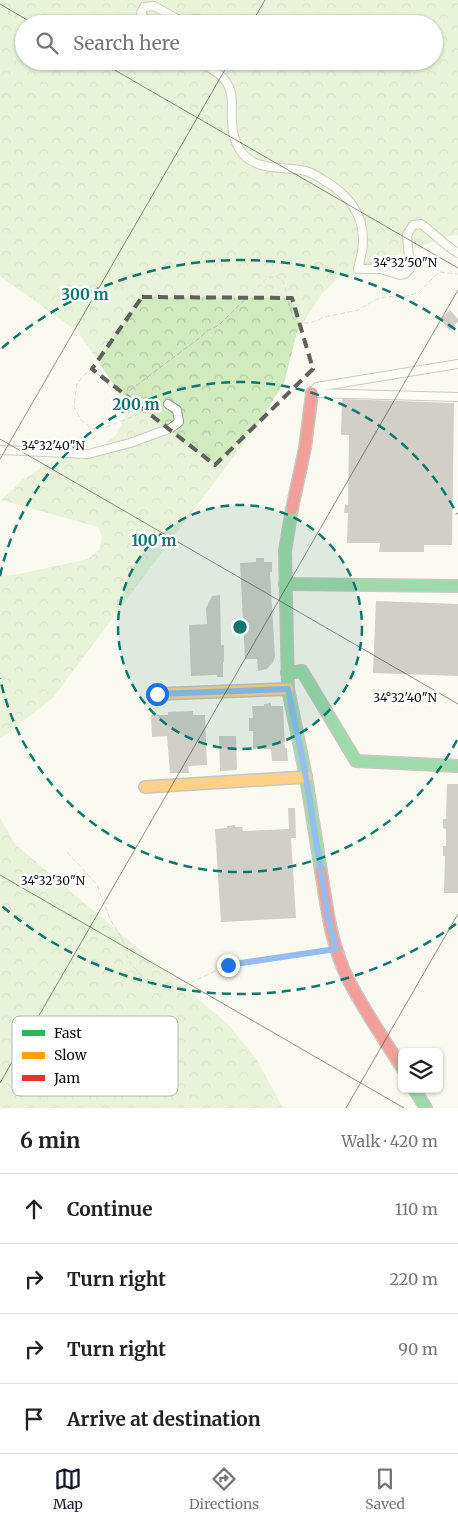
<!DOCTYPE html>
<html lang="en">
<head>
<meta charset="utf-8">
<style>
	body { margin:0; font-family:Merriweather,serif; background:#f6f6f6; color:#222 }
	.controls { position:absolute; right:15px; bottom:15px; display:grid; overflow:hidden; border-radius:8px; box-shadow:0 1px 4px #0004 }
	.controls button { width:45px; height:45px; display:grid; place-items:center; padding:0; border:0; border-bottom:1px solid #e0e0e0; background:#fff; color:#222; font:25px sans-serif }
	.stop { position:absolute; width:15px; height:15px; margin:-11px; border:4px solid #1a73e8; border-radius:50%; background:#fff }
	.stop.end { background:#1a73e8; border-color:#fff; box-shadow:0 1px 5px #0008 }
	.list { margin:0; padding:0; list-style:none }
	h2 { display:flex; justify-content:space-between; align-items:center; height:65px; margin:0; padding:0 20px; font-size:21px }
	h2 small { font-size:16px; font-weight:400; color:#767676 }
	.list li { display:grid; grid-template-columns:32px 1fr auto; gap:15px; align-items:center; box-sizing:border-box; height:70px; padding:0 20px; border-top:1px solid #e0e0e0 }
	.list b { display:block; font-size:19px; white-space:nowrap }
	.list em { font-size:16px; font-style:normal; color:#767676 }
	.icon { flex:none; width:28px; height:28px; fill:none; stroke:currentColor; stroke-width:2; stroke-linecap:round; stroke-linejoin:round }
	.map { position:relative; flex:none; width:458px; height:1108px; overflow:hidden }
	.search { position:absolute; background:#fff; box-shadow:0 1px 4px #0004; left:15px; right:15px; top:15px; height:55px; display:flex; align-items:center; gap:12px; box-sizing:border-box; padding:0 18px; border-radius:28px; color:#767676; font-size:19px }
	.sheet { height:345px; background:#fff }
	nav { display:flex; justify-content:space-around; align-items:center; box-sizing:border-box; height:70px; border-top:1px solid #e0e0e0; background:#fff; font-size:14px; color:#767676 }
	nav a { display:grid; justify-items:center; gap:2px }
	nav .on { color:#111827 }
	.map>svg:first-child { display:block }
	.forest { fill:url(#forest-crowns); fill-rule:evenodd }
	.building { fill:#9e9c97 }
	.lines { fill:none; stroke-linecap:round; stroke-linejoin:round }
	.street-casing { stroke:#949490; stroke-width:10 }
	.fast-casing { stroke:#8b8a86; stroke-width:14 }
	.slow-casing { stroke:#8b8a86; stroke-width:14 }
	.jam-casing { stroke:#8b8a86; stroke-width:14 }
	.path { stroke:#b8b8b6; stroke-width:1; stroke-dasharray:5 2.5; stroke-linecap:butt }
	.street { stroke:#fefefd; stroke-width:8 }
	.fast { stroke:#30b455; stroke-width:11 }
	.slow { stroke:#ff9f0a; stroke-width:11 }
	.jam { stroke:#e5322d; stroke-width:11 }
	.route { stroke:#1a73e8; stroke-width:6 }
	.marked { fill:none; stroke:#60605d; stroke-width:4; stroke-dasharray:10 6; stroke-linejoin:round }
	.ticks { fill:none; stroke:#0d0d0d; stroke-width:1; stroke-opacity:0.45 }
	.ring { fill:none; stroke:#0f766e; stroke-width:2.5; stroke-dasharray:9 6 }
	.key { fill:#fff; stroke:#b6b6b6; stroke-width:1 }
	.key-label { font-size:14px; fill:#0d0d0d }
	.ticks-label { font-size:12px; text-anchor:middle; fill:#0d0d0d; stroke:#fff; stroke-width:5; stroke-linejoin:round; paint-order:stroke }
	.centre { fill:#0f766e; stroke:#fff; stroke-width:2.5 }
	.ring-label { font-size:15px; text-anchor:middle; font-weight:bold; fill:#0f766e; stroke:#fff; stroke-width:5; stroke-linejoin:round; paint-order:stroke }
</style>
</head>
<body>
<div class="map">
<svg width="458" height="1108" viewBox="0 0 458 1108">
	<defs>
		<pattern id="forest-crowns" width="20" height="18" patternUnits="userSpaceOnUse" patternTransform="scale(1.25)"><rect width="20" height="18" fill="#d1eabe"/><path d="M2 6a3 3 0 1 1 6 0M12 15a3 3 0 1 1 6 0" fill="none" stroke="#b2c8a2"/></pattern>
	</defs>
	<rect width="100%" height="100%" fill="#fbfaf1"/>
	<!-- forest -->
	<g class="forest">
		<path d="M 0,0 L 458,0 L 458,235 L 448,236 L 339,277 L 321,295 L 297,332 L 284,383 L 258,424 L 53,698 L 0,739 L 0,576 L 14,575 L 88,559 L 99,550 L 102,537 L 98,527 L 1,500 L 22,480 L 49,463 L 98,449 L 116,435 L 126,415 L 125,401 L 78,332 L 0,276 ZM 24,24 L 434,24 L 434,61 L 24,61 Z"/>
		<polygon points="0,818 16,845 229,1025 257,1060 283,1108 0,1108"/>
	</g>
	<!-- building -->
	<g class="building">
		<polygon points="450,310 458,319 458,322 454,325 455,326 450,331 440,319"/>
		<polygon points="342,399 454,403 452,545 424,545 424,552 379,552 380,543 347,543 348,513 344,513 345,504 348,505 349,435 341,435"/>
		<polygon points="256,558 264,558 264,562 272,562 272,572 270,572 275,657 273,662 267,669 258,671 257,659 245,659 240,563 256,562"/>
		<polygon points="220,595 221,645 224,645 224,662 223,662 223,677 217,677 217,675 191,676 189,625 207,624 206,608 212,596"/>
		<polygon points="376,601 458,604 458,676 373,673"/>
		<polygon points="271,703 271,706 283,706 285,748 287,748 288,761 272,761 271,749 253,749 253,731 249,731 249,718 253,718 252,706 264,706 264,704"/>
		<polygon points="193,711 193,715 205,715 207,765 188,766 189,773 170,773 167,736 152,737 151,715 168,715 168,712"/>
		<polygon points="219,736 236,736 237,770 220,771"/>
		<polygon points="447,784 458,784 458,893 444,893 445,856 443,856 443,846 446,846 446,829 443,828 443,819 446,819"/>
		<polygon points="288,808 295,808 296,838 291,838 296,918 221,922 215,829 227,828 227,826 235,825 235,827 242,827 243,831 289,829"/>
	</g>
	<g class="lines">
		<defs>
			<g id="street">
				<polyline points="148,24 141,13 144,7 154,6 181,21 198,19"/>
				<path d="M 199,61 C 208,67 217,71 224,79 C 235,92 231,107 232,122 C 232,133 236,146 243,154 C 257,170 282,167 301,170 C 310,171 317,176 325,181 C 348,194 364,215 363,242 C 363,251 360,260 358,269 L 381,269 L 400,275 L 405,274 L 410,269 L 407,235 L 413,225 L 421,224 C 434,233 444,245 458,253"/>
				<polyline points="312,393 317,387 458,364"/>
				<polyline points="312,393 458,397"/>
				<polyline points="0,450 88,454 130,443 171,428 179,422 177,410 168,404"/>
			</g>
			<g id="fast">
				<polyline points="292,509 285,551 288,689 306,777 321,871"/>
				<polyline points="285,584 458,586"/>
				<polyline points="287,673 302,671 356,761 458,766"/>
				<polyline points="414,1089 426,1108"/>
			</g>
			<g id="slow">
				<polyline points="157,694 288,689"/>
				<polyline points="145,787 306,777"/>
			</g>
			<g id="jam">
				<polyline points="292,509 305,448 312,393"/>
				<path d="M 321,871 C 327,908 331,945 348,979 C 363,1009 384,1039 402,1068"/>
			</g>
		</defs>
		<!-- street casing -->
		<use href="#street" class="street-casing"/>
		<!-- fast casing -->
		<use href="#fast" class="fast-casing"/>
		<!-- slow casing -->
		<use href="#slow" class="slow-casing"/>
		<!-- jam casing -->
		<use href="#jam" class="jam-casing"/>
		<!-- path -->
		<g class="path">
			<polyline points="160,406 106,427 92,429 80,419 74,406 77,384 84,375 91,370 99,375 118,396 125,394 202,336 205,332 219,325 267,278 276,276 283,281 293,318 299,323 311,323 324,317 358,310 375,300 385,297 407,296 419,292 439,272 458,274"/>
			<polyline points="67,852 97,885 110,919 123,940 128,960 146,981 159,989 173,991 228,965 325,950"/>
		</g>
		<!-- street -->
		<use href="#street" class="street"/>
		<!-- fast -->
		<use href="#fast" class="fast"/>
		<!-- slow -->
		<use href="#slow" class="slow"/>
		<!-- jam -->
		<use href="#jam" class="jam"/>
	</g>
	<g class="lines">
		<!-- route -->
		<polyline class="route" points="157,694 288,689 306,777 328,917 336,949 228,965"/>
	</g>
	<!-- marked area -->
	<path d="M0 0H458V1108H0ZM 142,297 L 292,298 L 313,369 L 215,465 L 92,369 Z" fill="#fbfaf1" fill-opacity=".55" fill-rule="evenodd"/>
	<path class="marked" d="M 142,297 L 292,298 L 313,369 L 215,465 L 92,369 Z"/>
	<!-- ticks -->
	<path class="ticks" d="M 0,4 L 34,24M 251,24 L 265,0M 99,61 L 458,268M 0,439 L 458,704M 0,459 L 230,61M 0,875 L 404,1108M 0,1083 L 458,290M 346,1108 L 458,914"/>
	<!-- distance rings -->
	<circle cx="240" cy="627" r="122" fill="#0f766e" fill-opacity=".12"/>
	<g class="ring">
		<circle cx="240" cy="627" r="122"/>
		<path d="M457 740A245 245 0 0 1 0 678M0 576A245 245 0 0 1 457 514"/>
		<path d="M456 924A367 367 0 0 1 2 906M2 348A367 367 0 0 1 456 330"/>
	</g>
	<!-- legend -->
	<rect x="12" y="1016" width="166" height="80" rx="8" class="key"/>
	<rect x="22" y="1030" width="23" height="6" fill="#30b455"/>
	<rect x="22" y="1052" width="23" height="7" fill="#ff9f0a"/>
	<rect x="22" y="1075" width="23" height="6" fill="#e5322d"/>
	<g class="key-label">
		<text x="54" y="1038">Fast</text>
		<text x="54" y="1060">Slow</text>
		<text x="54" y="1083">Jam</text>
	</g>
	<g class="ticks-label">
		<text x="405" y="267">34°32'50"N</text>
		<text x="53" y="450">34°32'40"N</text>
		<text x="405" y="702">34°32'40"N</text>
		<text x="53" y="885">34°32'30"N</text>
	</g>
	<circle cx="240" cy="627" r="8" class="centre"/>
	<g class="ring-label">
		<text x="85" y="300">300 m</text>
		<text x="136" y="410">200 m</text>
		<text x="154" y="546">100 m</text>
	</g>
</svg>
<div class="controls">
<button><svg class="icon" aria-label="layers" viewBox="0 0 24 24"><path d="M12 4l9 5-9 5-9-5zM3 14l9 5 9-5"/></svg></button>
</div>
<div class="stop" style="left:157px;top:694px"></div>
<div class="stop end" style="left:228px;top:965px"></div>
<div class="search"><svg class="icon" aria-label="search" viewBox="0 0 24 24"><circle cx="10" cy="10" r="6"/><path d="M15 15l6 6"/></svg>Search here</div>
</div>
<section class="sheet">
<h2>6 min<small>Walk · 420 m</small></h2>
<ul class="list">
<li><svg class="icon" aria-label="ahead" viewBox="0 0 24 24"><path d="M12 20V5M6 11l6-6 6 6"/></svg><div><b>Continue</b></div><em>110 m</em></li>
<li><svg class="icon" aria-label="right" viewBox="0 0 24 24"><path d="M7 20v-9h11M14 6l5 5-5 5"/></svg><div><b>Turn right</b></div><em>220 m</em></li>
<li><svg class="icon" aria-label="right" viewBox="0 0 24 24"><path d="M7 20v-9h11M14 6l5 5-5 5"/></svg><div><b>Turn right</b></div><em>90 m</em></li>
<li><svg class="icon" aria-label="arrive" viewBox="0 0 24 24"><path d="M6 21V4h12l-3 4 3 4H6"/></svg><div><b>Arrive at destination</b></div></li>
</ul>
</section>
<nav>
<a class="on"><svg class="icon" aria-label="map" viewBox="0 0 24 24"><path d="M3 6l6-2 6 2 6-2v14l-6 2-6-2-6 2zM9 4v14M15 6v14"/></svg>Map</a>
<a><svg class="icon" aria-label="directions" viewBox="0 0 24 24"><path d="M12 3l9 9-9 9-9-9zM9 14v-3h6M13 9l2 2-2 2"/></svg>Directions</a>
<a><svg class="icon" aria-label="saved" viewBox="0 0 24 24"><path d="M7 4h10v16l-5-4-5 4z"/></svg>Saved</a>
</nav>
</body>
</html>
